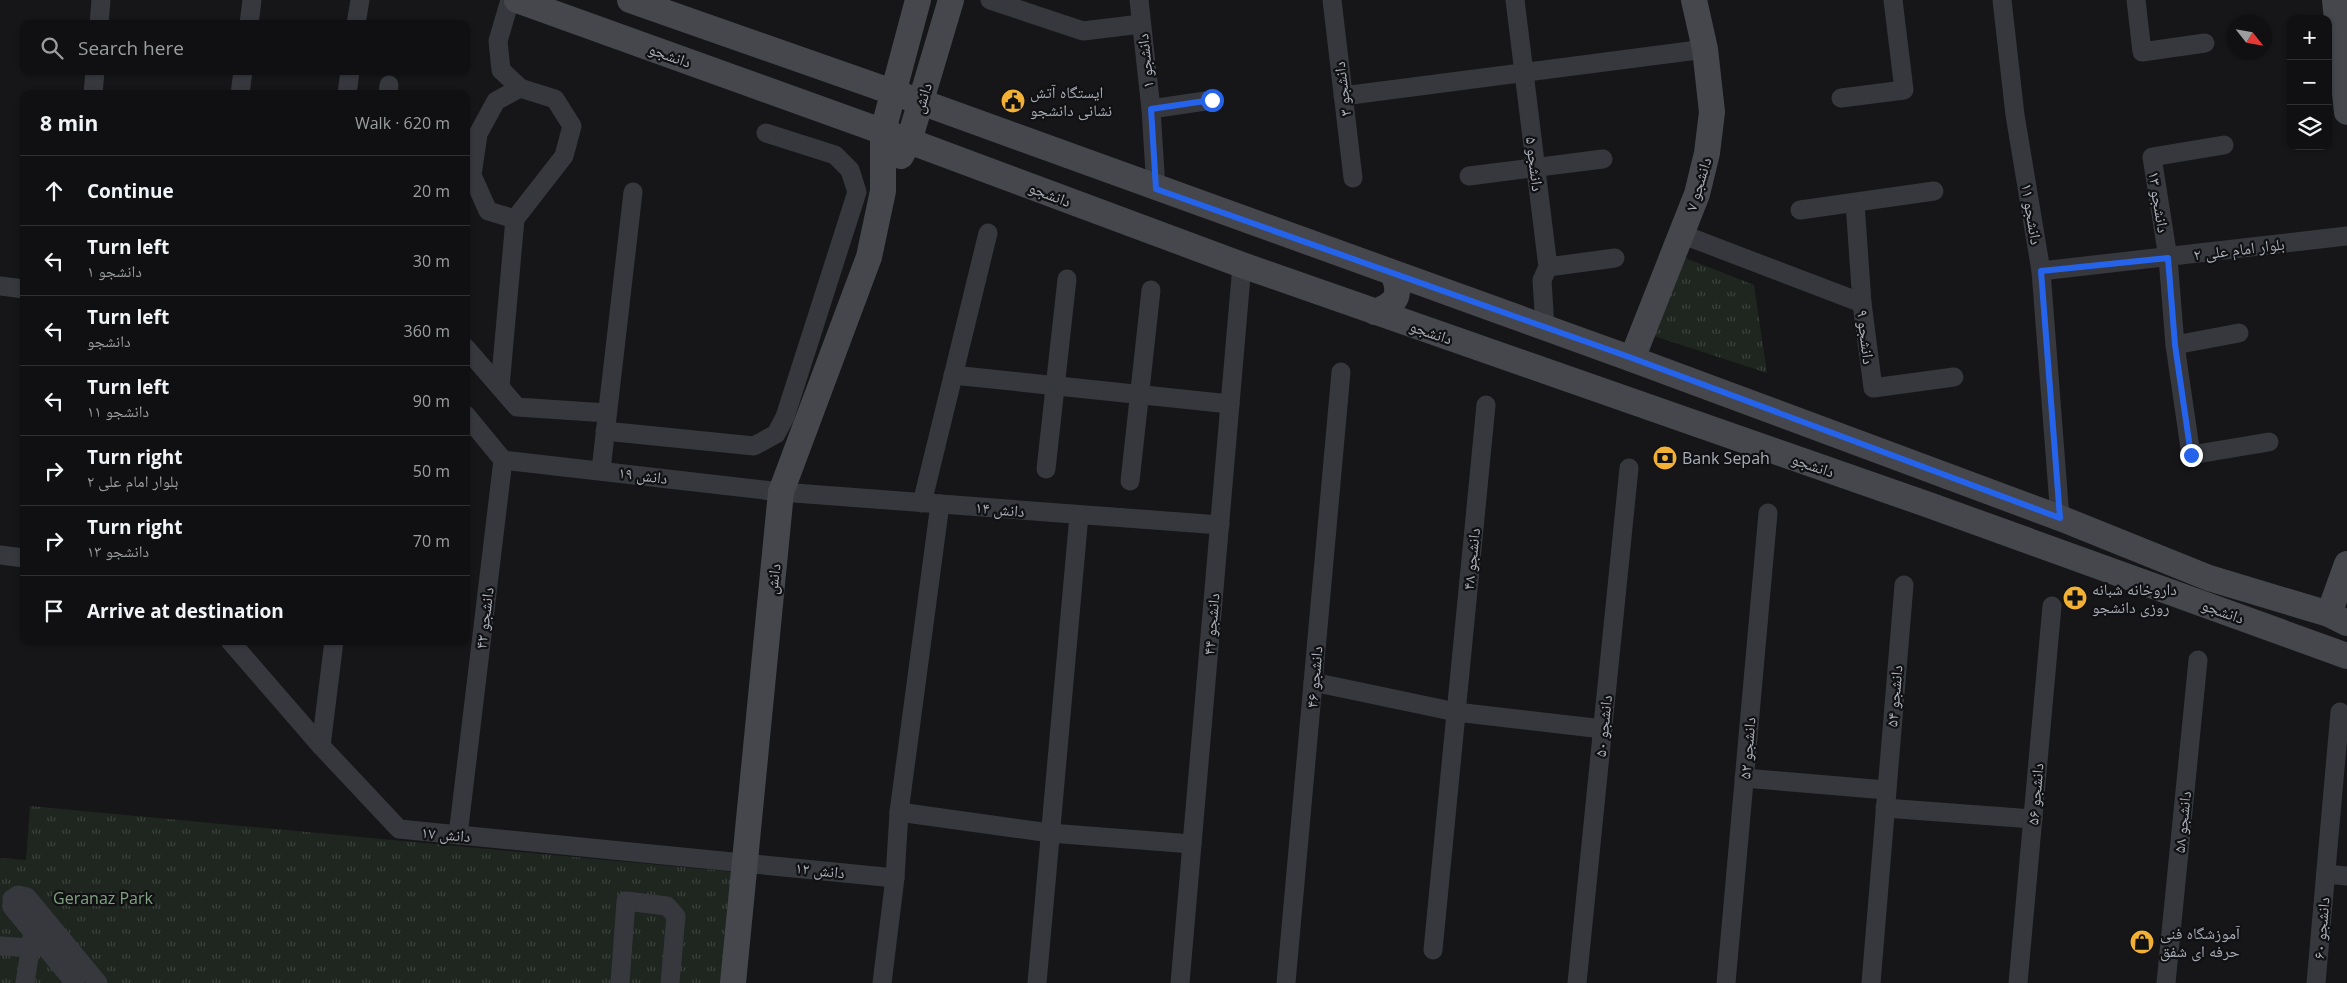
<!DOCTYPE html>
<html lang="en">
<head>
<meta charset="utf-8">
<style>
	body { margin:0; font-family:"Open Sans","Noto Naskh Arabic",sans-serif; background:#1e1e20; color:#f1f3f6 }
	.controls { position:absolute; right:15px; top:15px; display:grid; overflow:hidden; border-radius:10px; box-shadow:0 1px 4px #0004 }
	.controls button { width:45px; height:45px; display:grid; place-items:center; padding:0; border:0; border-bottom:1px solid #303032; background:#101012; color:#f1f3f6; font:25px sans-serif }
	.compass { position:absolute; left:2227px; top:15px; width:45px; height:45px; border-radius:50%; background:#101012; box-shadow:0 1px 4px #0004; rotate:121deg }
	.stop { position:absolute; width:15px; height:15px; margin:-11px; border:4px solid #2563eb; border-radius:50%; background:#fff }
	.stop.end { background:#2563eb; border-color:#fff; box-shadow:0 1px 5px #0008 }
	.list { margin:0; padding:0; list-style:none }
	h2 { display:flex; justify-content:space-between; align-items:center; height:65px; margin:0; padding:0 20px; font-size:21px }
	h2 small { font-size:16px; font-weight:400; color:#9c9d9f }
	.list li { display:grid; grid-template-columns:32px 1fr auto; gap:15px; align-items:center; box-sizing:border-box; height:70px; padding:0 20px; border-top:1px solid #303032 }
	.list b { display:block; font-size:19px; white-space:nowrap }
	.list p { margin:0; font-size:16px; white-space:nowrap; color:#9c9d9f }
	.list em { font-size:16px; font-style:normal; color:#9c9d9f }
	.icon { flex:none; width:28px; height:28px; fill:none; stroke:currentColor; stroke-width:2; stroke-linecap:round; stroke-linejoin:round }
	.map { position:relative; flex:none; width:2347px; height:983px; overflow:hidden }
	.search { position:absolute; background:#101012; box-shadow:0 1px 4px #0004; left:20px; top:20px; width:450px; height:55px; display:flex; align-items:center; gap:12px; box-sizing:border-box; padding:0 18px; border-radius:10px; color:#9c9d9f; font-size:19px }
	.panel { position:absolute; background:#101012; box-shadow:0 1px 4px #0004; left:20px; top:90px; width:450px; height:555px; border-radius:10px }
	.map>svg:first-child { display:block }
	.park { fill:url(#park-tufts) }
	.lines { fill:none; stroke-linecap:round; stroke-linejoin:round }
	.street { stroke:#37383d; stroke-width:19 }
	.secondary { stroke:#45474d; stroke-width:26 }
	.route { stroke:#2563eb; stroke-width:6 }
	.labels { text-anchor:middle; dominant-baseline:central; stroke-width:4.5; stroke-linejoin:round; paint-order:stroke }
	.street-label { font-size:16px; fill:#a8adb8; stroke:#111113 }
	.poi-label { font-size:16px; fill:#a8adb8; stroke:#111113; text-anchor:start }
	.park-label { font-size:16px; fill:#7fa381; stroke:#111113 }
</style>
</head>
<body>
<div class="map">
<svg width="2347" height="983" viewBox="0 0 2347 983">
	<defs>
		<pattern id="park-tufts" width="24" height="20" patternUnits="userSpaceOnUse" patternTransform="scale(1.25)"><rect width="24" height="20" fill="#1e261f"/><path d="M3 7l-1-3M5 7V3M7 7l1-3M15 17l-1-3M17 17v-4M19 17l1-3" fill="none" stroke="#3c433d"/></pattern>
	</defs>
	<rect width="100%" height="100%" fill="#161618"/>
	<!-- park -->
	<g class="park">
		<polygon points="1680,256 1754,285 1767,373 1651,335"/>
		<polygon points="30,806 735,872 724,983 0,983 0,858 26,860"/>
	</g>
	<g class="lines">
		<!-- street -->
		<g class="street">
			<polyline points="510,0 498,41 501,70 520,88"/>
			<polyline points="990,0 1083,31 1141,24"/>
			<polyline points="1139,0 1151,109 1156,189"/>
			<polyline points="1332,0 1353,178"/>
			<polyline points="1515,0 1548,267 1542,280 1545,327"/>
			<polyline points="2002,0 2015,115 2041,271 2060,518"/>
			<polyline points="2136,0 2142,52 2205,43"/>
			<polyline points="99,24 101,0"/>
			<polyline points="249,24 252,0"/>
			<polyline points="356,24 360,0"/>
			<polyline points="93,94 95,71"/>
			<polyline points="240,94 243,71"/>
			<polyline points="347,94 350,71"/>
			<polyline points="388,94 389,85"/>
			<polyline points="1343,96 1705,49"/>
			<polyline points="1841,98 1904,90 1893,0"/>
			<polyline points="1151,109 1212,100"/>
			<polyline points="2224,145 2152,157 2168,258 2175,345 2191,455 2269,442"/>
			<polyline points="1469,176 1603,159"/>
			<polyline points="1855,203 1862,303 1873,388 1954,377"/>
			<polyline points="1800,210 1934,191"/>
			<polyline points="1681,234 1862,303"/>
			<polyline points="1548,267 1615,258"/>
			<polyline points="2041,271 2347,236"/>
			<polyline points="0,286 24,289"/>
			<polyline points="2175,345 2239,333"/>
			<polyline points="466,348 517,407 607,413"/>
			<polyline points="953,375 1230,404"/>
			<polyline points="500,387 515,219 564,156 572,126 555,99 520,88 496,101 478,134 472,175 488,211 515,219"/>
			<polyline points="605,431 754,446 776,434 785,417 857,192 850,170 835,155 766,133"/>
			<polyline points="503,460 781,492 1220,525"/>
			<polyline points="1046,469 1067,279"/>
			<polyline points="601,470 633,192"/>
			<polyline points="1130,481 1151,290"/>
			<polyline points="922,503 988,233"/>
			<polyline points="0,555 24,558"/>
			<polyline points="230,641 321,746 399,829 895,878"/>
			<polyline points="1313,682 1456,712 1603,729"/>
			<polyline points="321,746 334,641"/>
			<polyline points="1744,778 1886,790"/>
			<polyline points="1885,808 2033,819"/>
			<polyline points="899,812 1050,833 1192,844"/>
			<polyline points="458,835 503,460 466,415"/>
			<polyline points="2326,874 2347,876"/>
			<polyline points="0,946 30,948"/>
			<polyline points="1433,950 1486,405"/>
			<polyline points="25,983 33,931"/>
			<polyline points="75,983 12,907 12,899 18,895 27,897 98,983"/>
			<polyline points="620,983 626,901 667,906 676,916 670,983"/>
			<polyline points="882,983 895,878 899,812 940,504"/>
			<polyline points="1037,983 1079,515"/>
			<polyline points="1180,983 1242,265"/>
			<polyline points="1286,983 1341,372"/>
			<polyline points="1577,983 1629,468"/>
			<polyline points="1726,983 1768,513"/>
			<polyline points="1871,983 1904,585"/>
			<polyline points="2018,983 2052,606"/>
			<polyline points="2166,983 2198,660"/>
			<polyline points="2316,983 2340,712"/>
		</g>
		<!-- secondary -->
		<g class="secondary">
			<polyline points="517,0 909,141 1242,265 1929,505 2347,656"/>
			<polyline points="630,0 921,102 1632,359 2060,518 2209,578 2329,614 2347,623"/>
			<polyline points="2335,0 2347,112"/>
			<polyline points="901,156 909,141 951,0"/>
			<path d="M 1375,312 C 1397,303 1402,296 1393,273"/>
			<polyline points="1632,359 1697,194 1707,153 1712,112 1705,49 1694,0"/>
			<polyline points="2329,614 2347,564"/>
			<polyline points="733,983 781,492 869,257 883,191 883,131 918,0"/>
		</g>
	</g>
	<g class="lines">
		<!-- route -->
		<polyline class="route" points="1212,100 1151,109 1156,189 1632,358 2060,518 2041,271 2168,258 2175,345 2191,455"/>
	</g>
	<!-- icons -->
	<defs>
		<symbol id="civic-disc" viewBox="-11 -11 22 22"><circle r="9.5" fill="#f2b134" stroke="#111113"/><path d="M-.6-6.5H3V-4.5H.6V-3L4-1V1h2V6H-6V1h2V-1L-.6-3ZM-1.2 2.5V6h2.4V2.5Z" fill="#111"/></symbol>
		<symbol id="bank-disc" viewBox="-11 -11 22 22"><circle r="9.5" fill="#f2b134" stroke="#111113"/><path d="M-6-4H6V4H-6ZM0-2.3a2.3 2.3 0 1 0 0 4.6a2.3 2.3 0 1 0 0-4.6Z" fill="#111"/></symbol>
		<symbol id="pharmacy-disc" viewBox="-11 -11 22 22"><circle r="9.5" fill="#f2b134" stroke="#111113"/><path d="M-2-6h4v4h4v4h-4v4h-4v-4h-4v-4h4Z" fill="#111"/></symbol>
		<symbol id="shop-disc" viewBox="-11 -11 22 22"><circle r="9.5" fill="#f2b134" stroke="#111113"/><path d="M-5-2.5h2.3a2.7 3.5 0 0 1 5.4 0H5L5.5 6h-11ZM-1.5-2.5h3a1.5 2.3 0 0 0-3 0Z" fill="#111"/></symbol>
	</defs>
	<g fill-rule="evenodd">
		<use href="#civic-disc" x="999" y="87" width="28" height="28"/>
		<use href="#bank-disc" x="1651" y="444" width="28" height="28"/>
		<use href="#pharmacy-disc" x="2061" y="584" width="28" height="28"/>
		<use href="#shop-disc" x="2128" y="928" width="28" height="28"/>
	</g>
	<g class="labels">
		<!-- street labels -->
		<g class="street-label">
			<text transform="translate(670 55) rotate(20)">دانشجو</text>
			<text transform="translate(1145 61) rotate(-96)">دانشجو ۱</text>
			<text transform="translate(1342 89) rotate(-97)">دانشجو ۳</text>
			<text transform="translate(922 98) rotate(-73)">دانش</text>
			<text transform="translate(1535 164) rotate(83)">دانشجو ۵</text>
			<text transform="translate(1698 184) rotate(-73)">دانشجو ۷</text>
			<text transform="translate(1050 194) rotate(21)">دانشجو</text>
			<text transform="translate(2159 202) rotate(81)">دانشجو ۱۳</text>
			<text transform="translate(2032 214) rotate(81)">دانشجو ۱۱</text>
			<text transform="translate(2239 249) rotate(-7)">بلوار امام علی ۲</text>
			<text transform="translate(1431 332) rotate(19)">دانشجو</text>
			<text transform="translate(1866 337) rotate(83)">دانشجو ۹</text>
			<text transform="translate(1813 465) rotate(19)">دانشجو</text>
			<text transform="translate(643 475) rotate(7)">دانش ۱۹</text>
			<text transform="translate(1000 509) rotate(5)">دانش ۱۴</text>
			<text transform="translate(1471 559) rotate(-84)">دانشجو ۴۸</text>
			<text transform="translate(773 579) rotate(-84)">دانش</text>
			<text transform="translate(2223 611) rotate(20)">دانشجو</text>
			<text transform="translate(484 618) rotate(-83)">دانشجو ۴۲</text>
			<text transform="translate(1211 624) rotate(-85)">دانشجو ۴۴</text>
			<text transform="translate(1314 677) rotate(-85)">دانشجو ۴۶</text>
			<text transform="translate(1894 696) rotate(-85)">دانشجو ۵۴</text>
			<text transform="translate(1603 726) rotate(-84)">دانشجو ۵۰</text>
			<text transform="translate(1747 748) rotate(-85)">دانشجو ۵۲</text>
			<text transform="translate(2035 794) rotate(-85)">دانشجو ۵۶</text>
			<text transform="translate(2182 822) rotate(-84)">دانشجو ۵۸</text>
			<text transform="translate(446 834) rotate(5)">دانش ۱۷</text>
			<text transform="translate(820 870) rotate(6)">دانش ۱۲</text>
			<text transform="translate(2321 928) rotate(-85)">دانشجو ۶۰</text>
		</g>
		<!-- poi labels -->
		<g class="poi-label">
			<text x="1030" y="92">ایستگاه آتش<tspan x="1030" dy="18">نشانی دانشجو</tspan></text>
			<text x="1682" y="458">Bank Sepah</text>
			<text x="2092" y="589">داروخانه شبانه<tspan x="2092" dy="18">روزی دانشجو</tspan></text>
			<text x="2160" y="933">آموزشگاه فنی<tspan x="2160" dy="18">حرفه ای شفق</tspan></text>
		</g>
		<!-- park labels -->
		<g class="park-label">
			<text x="103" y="898">Geranaz Park</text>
		</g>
	</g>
</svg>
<div class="controls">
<button>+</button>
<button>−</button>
<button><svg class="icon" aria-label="layers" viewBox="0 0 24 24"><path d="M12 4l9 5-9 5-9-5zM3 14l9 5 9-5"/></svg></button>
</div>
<svg class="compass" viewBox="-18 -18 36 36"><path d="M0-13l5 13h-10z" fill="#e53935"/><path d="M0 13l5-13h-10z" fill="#9c9d9f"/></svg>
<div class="stop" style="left:1212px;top:100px"></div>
<div class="stop end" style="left:2191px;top:455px"></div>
<div class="search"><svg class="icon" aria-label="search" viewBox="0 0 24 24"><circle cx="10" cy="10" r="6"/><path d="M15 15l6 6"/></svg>Search here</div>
<section class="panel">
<h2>8 min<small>Walk · 620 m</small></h2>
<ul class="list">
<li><svg class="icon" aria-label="ahead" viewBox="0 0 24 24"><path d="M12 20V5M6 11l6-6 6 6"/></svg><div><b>Continue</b></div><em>20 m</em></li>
<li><svg class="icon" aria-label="left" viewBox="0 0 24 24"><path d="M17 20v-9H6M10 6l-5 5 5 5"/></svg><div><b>Turn left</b><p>دانشجو ۱</p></div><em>30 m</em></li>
<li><svg class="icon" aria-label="left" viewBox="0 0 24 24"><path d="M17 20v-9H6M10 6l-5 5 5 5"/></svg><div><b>Turn left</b><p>دانشجو</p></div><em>360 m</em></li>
<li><svg class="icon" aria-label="left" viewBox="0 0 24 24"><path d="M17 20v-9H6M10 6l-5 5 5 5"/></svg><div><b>Turn left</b><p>دانشجو ۱۱</p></div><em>90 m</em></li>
<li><svg class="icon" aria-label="right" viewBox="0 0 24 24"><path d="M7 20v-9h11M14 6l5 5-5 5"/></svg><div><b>Turn right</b><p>بلوار امام علی ۲</p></div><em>50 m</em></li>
<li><svg class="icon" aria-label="right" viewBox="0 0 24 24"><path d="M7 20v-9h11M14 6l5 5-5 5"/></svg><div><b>Turn right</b><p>دانشجو ۱۳</p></div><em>70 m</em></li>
<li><svg class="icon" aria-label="arrive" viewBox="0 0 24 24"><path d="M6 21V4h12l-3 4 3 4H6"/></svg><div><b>Arrive at destination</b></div></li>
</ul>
</section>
</div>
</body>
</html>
